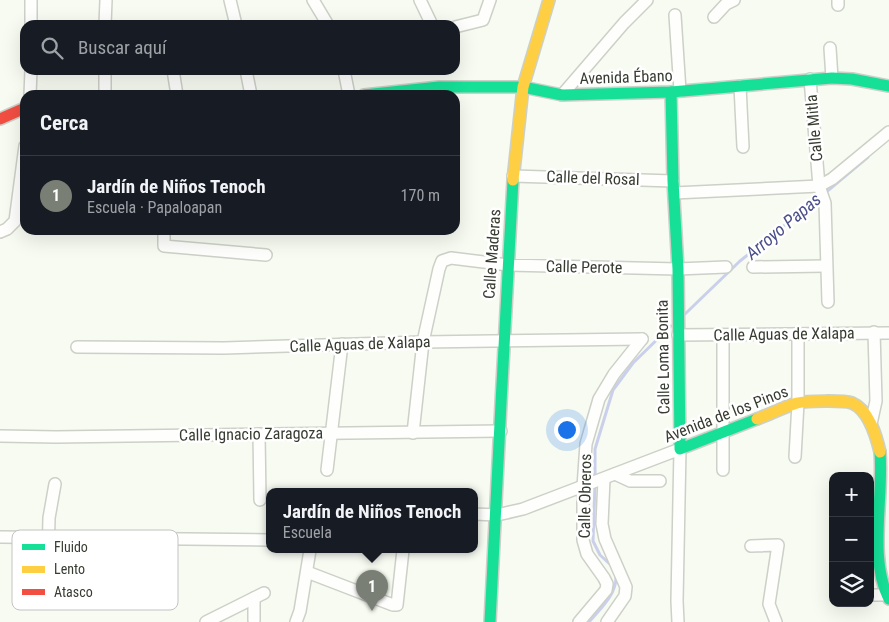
<!DOCTYPE html>
<html lang="es">
<head>
<meta charset="utf-8">
<style>
	body { margin:0; font-family:"Roboto Condensed",sans-serif; background:#20242c; color:#f1f3f6 }
	.controls { position:absolute; right:15px; bottom:15px; display:grid; overflow:hidden; border-radius:10px; box-shadow:0 5px 20px #0002 }
	.controls button { width:45px; height:45px; display:grid; place-items:center; padding:0; border:0; border-bottom:1px solid #363941; background:#171b24; color:#f1f3f6; font:25px sans-serif }
	.you { position:absolute; left:566px; top:429px; width:18px; height:18px; margin:-12px; border:4px solid #fff; border-radius:50%; background:#1a73e8; box-shadow:0 0 0 8px #1a73e833 }
	.badge { display:grid; place-items:center; width:32px; height:32px; border-radius:50%; background:#7a7f75; color:#fff; font-size:16px; font-weight:700 }
	.pin { position:absolute; translate:-50% -41px; filter:drop-shadow(0 1px 2px #0008) }
	.pin::after { content:''; position:absolute; top:26px; width:18px; height:15px; background:inherit; clip-path:polygon(0 0,100% 0,50% 100%) }
	.popup { position:absolute; left:266px; top:488px; width:212px; height:65px; box-sizing:border-box; display:grid; place-content:center; border-radius:10px; background:#171b24; filter:drop-shadow(0 1px 4px #0005); font-size:16px; white-space:nowrap; color:#9ea1a6 }
	.popup b { font-size:19px; color:#f1f3f6 }
	.popup::after { content:''; position:absolute; left:50%; top:100%; margin-left:-10px; border:10px solid transparent; border-top-color:#171b24 }
	.list { margin:0; padding:0; list-style:none }
	h2 { display:flex; justify-content:space-between; align-items:center; height:65px; margin:0; padding:0 20px; font-size:21px }
	h2 small { font-size:16px; font-weight:400; color:#9ea1a6 }
	.list li { display:grid; grid-template-columns:32px 1fr auto; gap:15px; align-items:center; box-sizing:border-box; height:80px; padding:0 20px; border-top:1px solid #363941 }
	.list b { display:block; font-size:19px; white-space:nowrap }
	.list p { margin:0; font-size:16px; white-space:nowrap; color:#9ea1a6 }
	.list em { font-size:16px; font-style:normal; color:#9ea1a6 }
	.icon { flex:none; width:28px; height:28px; fill:none; stroke:currentColor; stroke-width:2; stroke-linecap:round; stroke-linejoin:round }
	.map { position:relative; flex:none; width:889px; height:622px; overflow:hidden }
	.search { position:absolute; background:#171b24; box-shadow:0 5px 20px #0002; left:20px; top:20px; width:440px; height:55px; display:flex; align-items:center; gap:12px; box-sizing:border-box; padding:0 18px; border-radius:15px; color:#9ea1a6; font-size:19px }
	.panel { position:absolute; background:#171b24; box-shadow:0 5px 20px #0002; left:20px; top:90px; width:440px; height:145px; border-radius:15px }
	.map>svg:first-child { display:block }
	.lines { fill:none; stroke-linecap:round; stroke-linejoin:round }
	.stream { stroke:#cad0ec; stroke-width:3 }
	.street-casing { stroke:#ccd0c7; stroke-width:14 }
	.fast-casing { stroke:#ccd0c7; stroke-width:14 }
	.slow-casing { stroke:#ccd0c7; stroke-width:14 }
	.jam-casing { stroke:#ccd0c7; stroke-width:14 }
	.street { stroke:#fefefd; stroke-width:11 }
	.fast { stroke:#16e098; stroke-width:11 }
	.slow { stroke:#ffcf43; stroke-width:11 }
	.jam { stroke:#f24e42; stroke-width:11 }
	.labels { text-anchor:middle; dominant-baseline:central; stroke-width:5; stroke-linejoin:round; paint-order:stroke }
	.street-label { font-size:16px; fill:#373c31; stroke:#fff }
	.water-label { font-size:18px; font-style:italic; fill:#4b4f89; stroke:#fff }
	.key { fill:#fff; stroke:#c3c4c1; stroke-width:1 }
	.key-label { font-size:14px; fill:#373c31 }
</style>
</head>
<body>
<div class="map">
<svg width="889" height="622" viewBox="0 0 889 622">
	<rect width="100%" height="100%" fill="#f7fbf2"/>
	<g class="lines">
		<!-- stream -->
		<g class="stream">
			<polyline points="825,193 868,157"/>
			<polyline points="685,314 740,261 820,197"/>
			<polyline points="595,478 595,449 613,390 633,363 671,326"/>
			<polyline points="595,484 593,541 600,555 612,566"/>
			<path d="M 589,622 C 600,609 617,594 616,576"/>
		</g>
		<defs>
			<g id="street">
				<polyline points="230,0 236,25"/>
				<polyline points="313,0 328,25"/>
				<polyline points="420,0 432,25"/>
				<polyline points="838,0 838,5"/>
				<polyline points="675,15 680,91"/>
				<polyline points="714,17 726,4 734,0"/>
				<polyline points="31,25 31,0"/>
				<polyline points="105,25 106,0"/>
				<polyline points="455,27 483,20 490,0"/>
				<polyline points="830,48 832,78"/>
				<polyline points="173,70 177,95"/>
				<polyline points="246,70 251,95"/>
				<polyline points="344,70 349,95"/>
				<polyline points="810,79 819,186 825,203 828,302"/>
				<polyline points="740,86 743,147"/>
				<polyline points="30,95 31,70"/>
				<polyline points="105,95 105,70"/>
				<polyline points="562,95 624,23 647,0"/>
				<polyline points="513,176 673,181"/>
				<polyline points="674,193 819,186 832,179 889,132"/>
				<polyline points="164,230 164,246 266,255"/>
				<polyline points="0,232 7,229 15,221 25,146"/>
				<polyline points="753,267 826,266"/>
				<polyline points="678,335 889,333"/>
				<polyline points="723,335 723,470"/>
				<polyline points="77,347 224,348 423,342 642,339"/>
				<polyline points="871,424 876,401 874,332"/>
				<polyline points="413,433 423,342 439,269 442,261 451,258 508,265 678,269 726,267"/>
				<polyline points="259,434 260,500"/>
				<polyline points="0,436 56,437 501,431"/>
				<polyline points="795,457 798,403 798,335"/>
				<polyline points="327,470 342,344"/>
				<polyline points="615,474 630,481 660,481"/>
				<polyline points="604,479 602,524 605,539 626,587 625,596 607,622"/>
				<polyline points="474,514 497,515 523,509 680,449 677,601 678,622"/>
				<polyline points="0,537 270,540"/>
				<polyline points="751,546 778,545 769,604 776,622"/>
				<polyline points="48,561 49,518 55,484"/>
				<polyline points="307,572 393,605 397,605 403,550"/>
				<polyline points="870,595 886,595"/>
				<polyline points="254,598 254,620"/>
				<polyline points="206,622 264,593"/>
				<polyline points="296,622 300,611 310,550"/>
				<polyline points="579,622 606,590 607,584 604,578 587,554 583,540 583,487 586,444 599,399 614,374 642,339"/>
			</g>
			<g id="fast">
				<polyline points="671,92 673,181 678,269 680,449 757,419"/>
				<polyline points="364,95 439,87 523,87 562,95 671,92 832,78 852,79 889,86"/>
				<path d="M 880,452 C 884,498 868,557 889,599"/>
				<path d="M 490,622 C 498,475 504,327 513,180"/>
			</g>
			<g id="slow">
				<polyline points="513,180 523,87 549,0"/>
				<path d="M 757,419 C 770,414 784,407 797,403 C 806,401 843,400 852,403 C 869,410 876,435 880,452"/>
			</g>
			<polyline id="jam" points="0,119 25,108"/>
		</defs>
		<!-- street casing -->
		<use href="#street" class="street-casing"/>
		<!-- fast casing -->
		<use href="#fast" class="fast-casing"/>
		<!-- slow casing -->
		<use href="#slow" class="slow-casing"/>
		<!-- jam casing -->
		<use href="#jam" class="jam-casing"/>
		<!-- street -->
		<use href="#street" class="street"/>
		<!-- fast -->
		<use href="#fast" class="fast"/>
		<!-- slow -->
		<use href="#slow" class="slow"/>
		<!-- jam -->
		<use href="#jam" class="jam"/>
	</g>
	<g class="labels">
		<!-- street labels -->
		<g class="street-label">
			<text transform="translate(626 77) rotate(-2)">Avenida Ébano</text>
			<text transform="translate(814 128) rotate(-95)">Calle Mitla</text>
			<text transform="translate(593 178) rotate(2)">Calle del Rosal</text>
			<text transform="translate(492 254) rotate(-86)">Calle Maderas</text>
			<text transform="translate(584 267) rotate(1)">Calle Perote</text>
			<text transform="translate(784 334) rotate(-1)">Calle Aguas de Xalapa</text>
			<text transform="translate(360 344) rotate(-2)">Calle Aguas de Xalapa</text>
			<text transform="translate(663 357) rotate(-91)">Calle Loma Bonita</text>
			<text transform="translate(726 414) rotate(-21)">Avenida de los Pinos</text>
			<text transform="translate(251 434) rotate(-1)">Calle Ignacio Zaragoza</text>
			<text transform="translate(585 496) rotate(-89)">Calle Obreros</text>
		</g>
		<!-- water labels -->
		<g class="water-label">
			<text transform="translate(783 226) rotate(-40)">Arroyo Papas</text>
		</g>
	</g>
	<!-- legend -->
	<rect x="12" y="530" width="166" height="80" rx="8" class="key"/>
	<rect x="22" y="544" width="23" height="6" fill="#16e098"/>
	<rect x="22" y="566" width="23" height="7" fill="#ffcf43"/>
	<rect x="22" y="589" width="23" height="6" fill="#f24e42"/>
	<g class="key-label">
		<text x="54" y="552">Fluido</text>
		<text x="54" y="574">Lento</text>
		<text x="54" y="597">Atasco</text>
	</g>
</svg>
<div class="controls">
<button>+</button>
<button>−</button>
<button><svg class="icon" aria-label="layers" viewBox="0 0 24 24"><path d="M12 4l9 5-9 5-9-5zM3 14l9 5 9-5"/></svg></button>
</div>
<div class="you"></div>
<div class="pin badge" style="left:372px;top:611px">1</div>
<div class="popup"><b>Jardín de Niños Tenoch</b>Escuela</div>
<div class="search"><svg class="icon" aria-label="search" viewBox="0 0 24 24"><circle cx="10" cy="10" r="6"/><path d="M15 15l6 6"/></svg>Buscar aquí</div>
<section class="panel">
<h2>Cerca<small></small></h2>
<ul class="list">
<li><span class="badge">1</span><div><b>Jardín de Niños Tenoch</b><p>Escuela · Papaloapan</p></div><em>170 m</em></li>
</ul>
</section>
</div>
</body>
</html>
